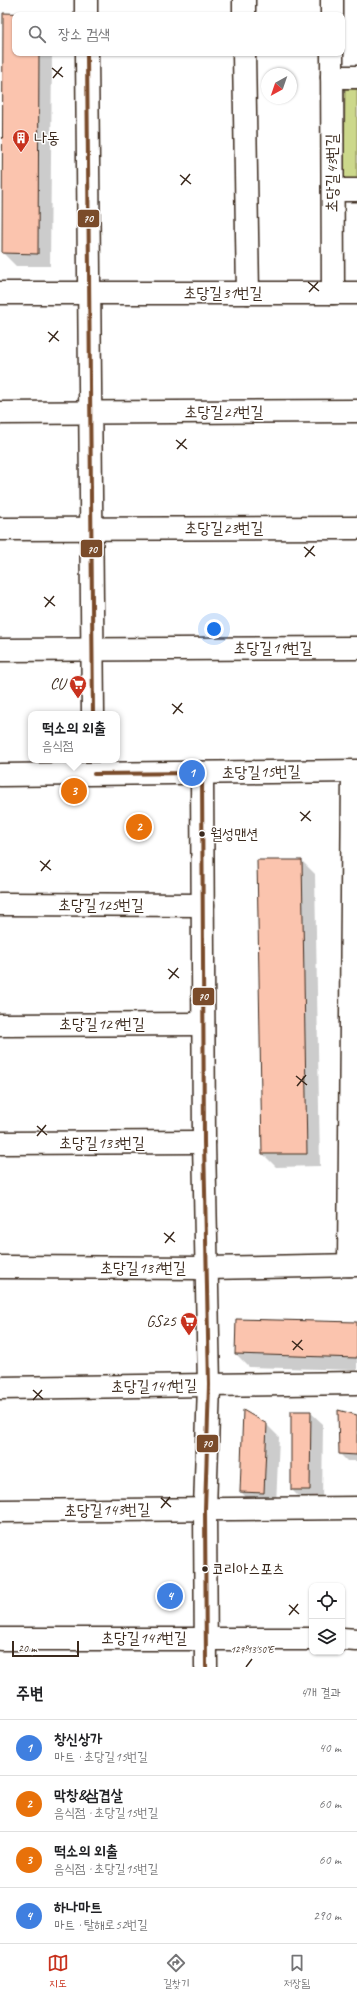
<!DOCTYPE html>
<html lang="ko">
<head>
<meta charset="utf-8">
<style>
	body { margin:0; font-family:Caveat,"Poor Story",sans-serif; background:#f2f2f2; color:#202124 }
	.controls { position:absolute; right:12px; bottom:12px; display:grid; overflow:hidden; border-radius:8px; box-shadow:0 1px 3px #0004 }
	.controls button { width:36px; height:36px; display:grid; place-items:center; padding:0; border:0; border-bottom:1px solid #e0e0e0; background:#fff; color:#202124; font:20px sans-serif }
	.compass { position:absolute; left:261px; top:68px; width:36px; height:36px; border-radius:50%; background:#fff; box-shadow:0 1px 3px #0004; rotate:220deg }
	.scale { position:absolute; left:12px; bottom:10px; width:67px; box-sizing:border-box; padding-left:4px; border:2px solid #3b2a1e; border-top:0; font-size:11px; line-height:14px; white-space:nowrap; color:#3b2a1e; -webkit-text-stroke:3px #fff; paint-order:stroke }
	.you { position:absolute; left:214px; top:629px; width:14px; height:14px; margin:-10px; border:3px solid #fff; border-radius:50%; background:#1a73e8; box-shadow:0 0 0 6px #1a73e833 }
	.badge { display:grid; place-items:center; width:26px; height:26px; border-radius:50%; background:#c8321e; color:#fff; font-size:13px; font-weight:700 }
	.pin { position:absolute; translate:-50% -50%; border:2px solid #fff; box-shadow:0 1px 4px #0006 }
	.popup { position:absolute; left:28px; top:711px; width:92px; height:52px; box-sizing:border-box; display:grid; place-content:center; border-radius:8px; background:#fff; filter:drop-shadow(0 1px 3px #0005); font-size:13px; white-space:nowrap; color:#757577 }
	.popup b { font-size:15px; color:#202124 }
	.popup::after { content:''; position:absolute; left:50%; top:100%; margin-left:-8px; border:8px solid transparent; border-top-color:#fff }
	.list { margin:0; padding:0; list-style:none }
	h2 { display:flex; justify-content:space-between; align-items:center; height:52px; margin:0; padding:0 16px; font-size:17px }
	h2 small { font-size:13px; font-weight:400; color:#757577 }
	.list li { display:grid; grid-template-columns:26px 1fr auto; gap:12px; align-items:center; box-sizing:border-box; height:56px; padding:0 16px; border-top:1px solid #e0e0e0 }
	.list b { display:block; font-size:15px; white-space:nowrap }
	.list p { margin:0; font-size:13px; white-space:nowrap; color:#757577 }
	.list em { font-size:13px; font-style:normal; color:#757577 }
	.icon { flex:none; width:22px; height:22px; fill:none; stroke:currentColor; stroke-width:2; stroke-linecap:round; stroke-linejoin:round }
	.map { position:relative; flex:none; width:357px; height:1667px; overflow:hidden }
	.search { position:absolute; background:#fff; box-shadow:0 1px 3px #0004; left:12px; right:12px; top:12px; height:44px; display:flex; align-items:center; gap:10px; box-sizing:border-box; padding:0 14px; border-radius:8px; color:#757577; font-size:15px }
	.sheet { height:276px; background:#fff }
	nav { display:flex; justify-content:space-around; align-items:center; box-sizing:border-box; height:56px; border-top:1px solid #e0e0e0; background:#fff; font-size:11px; color:#757577 }
	nav a { display:grid; justify-items:center; gap:2px }
	nav .on { color:#c8321e }
	.map>svg:first-child { display:block }
	.green { fill:#ccd88b; stroke:#848154 }
	.shadow { fill:#0003 }
	.building { fill:#fbc4ae; stroke:#3b2a1e }
	.lines { fill:none; stroke-linecap:round; stroke-linejoin:round }
	.minor-casing { stroke:#3b2a1e; stroke-width:25 }
	.minor { stroke:#fff; stroke-width:22 }
	.bus-1-casing { stroke:#fff; stroke-width:7 }
	.bus-1 { stroke:#7a4b2a; stroke-width:4 }
	.ticks { fill:none; stroke:#3b2a1e; stroke-width:1.5 }
	.bus-dot { fill:#3b2a1e; stroke:#fff; stroke-width:1.5 }
	.labels { text-anchor:middle; dominant-baseline:central; stroke-width:3; stroke-linejoin:round; paint-order:stroke }
	.bus-label { font-size:15px; fill:#3b2a1e; stroke:#fff; text-anchor:start }
	.poi-label { font-size:16px; fill:#3b2a1e; stroke:#fff; text-anchor:end }
	.street-label { font-size:16px; fill:#3b2a1e; stroke:#fff }
	.ticks-label { font-size:10px; text-anchor:middle; fill:#3b2a1e; stroke:#fff; stroke-width:3; stroke-linejoin:round; paint-order:stroke }
	.line-badge { stroke:#fff; stroke-width:1.5 }
	.badge-label { font-size:11px; text-anchor:middle; font-weight:bold; fill:#fff }
</style>
</head>
<body>
<div class="map">
<svg width="357" height="1667" viewBox="0 0 357 1667">
	<rect width="100%" height="100%" fill="#fff"/>
	<filter id="ink" filterUnits="userSpaceOnUse"><feTurbulence type="fractalNoise" baseFrequency=".025" numOctaves="2"/><feDisplacementMap in="SourceGraphic" scale="8" xChannelSelector="R" yChannelSelector="G"/><feConvolveMatrix kernelMatrix="1 2 1 2 8 2 1 2 1" color-interpolation-filters="sRGB"/></filter>
	<g filter="url(#ink)">
		<!-- green -->
		<polygon class="green" points="345,89 357,89 357,185 344,185"/>
		<!-- shadow -->
		<g class="shadow">
			<polygon points="4,14 40,15 15,15 15,53 52,53 50,266 16,266 3,253"/>
			<polygon points="302,861 315,874 320,1166 276,1167 263,1154"/>
			<polygon points="357,1323 357,1370 249,1367 236,1354"/>
			<polygon points="310,1412 323,1424 322,1502 304,1502 292,1490"/>
			<polygon points="357,1416 357,1461 347,1461 340,1454"/>
			<polygon points="266,1424 279,1437 276,1505 253,1504 241,1492"/>
		</g>
		<!-- building -->
		<g class="building">
			<polygon points="3,13 39,14 39,15 15,15 15,53 39,53 38,254 2,253"/>
			<polygon points="257,860 302,860 307,1154 262,1154"/>
			<polygon points="236,1319 357,1322 357,1358 235,1354"/>
			<polygon points="243,1410 267,1424 264,1493 240,1492"/>
			<polygon points="338,1410 357,1415 357,1455 339,1454"/>
			<polygon points="291,1411 311,1411 310,1490 291,1490"/>
		</g>
		<g class="lines">
			<defs>
				<g id="minor">
					<polyline points="86,0 86,15"/>
					<polyline points="244,0 244,15"/>
					<polyline points="332,0 332,15"/>
					<polyline points="87,53 93,714"/>
					<polyline points="244,53 248,293"/>
					<polyline points="332,53 333,293"/>
					<polyline points="332,77 357,77"/>
					<polyline points="333,190 357,190"/>
					<polyline points="0,293 357,293"/>
					<polyline points="0,413 357,411"/>
					<polyline points="0,529 357,528"/>
					<polyline points="0,650 357,648"/>
					<polyline points="202,773 204,1142 209,1385 205,1509 206,1667"/>
					<polyline points="0,775 357,771"/>
					<polyline points="0,904 203,905"/>
					<polyline points="0,1025 203,1024"/>
					<polyline points="0,1143 204,1142"/>
					<polyline points="349,1265 353,772"/>
					<polyline points="0,1267 207,1268 357,1265"/>
					<polyline points="0,1388 357,1383"/>
					<polyline points="0,1511 357,1508"/>
					<polyline points="0,1639 312,1639"/>
					<polyline points="342,1639 357,1640"/>
				</g>
			</defs>
			<!-- minor casing -->
			<use href="#minor" class="minor-casing"/>
			<!-- minor -->
			<use href="#minor" class="minor"/>
			<defs>
				<g id="bus-1">
					<polyline points="87,53 93,714"/>
					<polyline points="202,773 204,1142 209,1385 205,1509 206,1667"/>
					<polyline points="94,774 202,773"/>
				</g>
			</defs>
			<!-- bus-1 casing -->
			<use href="#bus-1" class="bus-1-casing"/>
			<!-- bus-1 -->
			<use href="#bus-1" class="bus-1"/>
		</g>
	</g>
	<!-- ticks -->
	<path class="ticks" d="M 52,68 L 63,77M 53,78 L 62,67M 180,175 L 191,184M 181,185 L 190,174M 308,282 L 319,291M 309,292 L 318,282M 48,332 L 59,341M 49,342 L 58,331M 176,440 L 187,449M 177,449 L 186,439M 304,547 L 315,556M 305,557 L 314,546M 44,597 L 55,606M 45,607 L 54,596M 172,704 L 183,713M 173,714 L 182,703M 300,812 L 311,821M 301,821 L 310,811M 40,861 L 51,870M 41,871 L 50,860M 168,969 L 179,978M 169,979 L 178,968M 296,1076 L 307,1085M 297,1086 L 306,1075M 37,1126 L 47,1135M 37,1136 L 46,1125M 164,1233 L 175,1242M 165,1243 L 174,1232M 292,1341 L 303,1350M 293,1350 L 302,1340M 33,1390 L 43,1399M 33,1400 L 42,1390M 161,1498 L 171,1507M 161,1508 L 170,1497M 289,1605 L 299,1614M 289,1615 L 298,1604M 246,1667 L 252,1659"/>
	<!-- icons -->
	<defs>
		<symbol id="building-pin" viewBox="-11 -11 22 30"><path d="M0 17L-7.5 6A9.5 9.5 0 1 1 7.5 6Z" fill="#c8321e" stroke="#fff"/><path d="M-4-6H4V6H1V3H-1V6H-4ZM-2.5-4.3h1.7v1.8h-1.7ZM.8-4.3h1.7v1.8H.8ZM-2.5-1h1.7V.8h-1.7ZM.8-1h1.7V.8H.8Z" fill="#fff"/></symbol>
		<symbol id="supermarket-pin" viewBox="-11 -11 22 30"><path d="M0 17L-7.5 6A9.5 9.5 0 1 1 7.5 6Z" fill="#c8321e" stroke="#fff"/><path d="M-6-5.5h2.5l.6 2H6L4.5 2H-2.5L-4.4-4H-6ZM-1.5 3.2a1.3 1.3 0 1 0 .1 0ZM3 3.2a1.3 1.3 0 1 0 .1 0Z" fill="#fff"/></symbol>
	</defs>
	<g fill-rule="evenodd">
		<use href="#building-pin" x="11" y="128" width="20" height="27"/>
		<use href="#supermarket-pin" x="68" y="674" width="20" height="27"/>
		<use href="#supermarket-pin" x="179" y="1311" width="20" height="27"/>
	</g>
	<!-- markers -->
	<g class="bus-dot">
		<circle cx="202" cy="834" r="3.5"/>
		<circle cx="205" cy="1569" r="3.5"/>
	</g>
	<g class="labels">
		<!-- bus labels -->
		<g class="bus-label">
			<text x="210" y="834">월성맨션</text>
			<text x="212" y="1569">코리아스포츠</text>
		</g>
		<!-- poi labels -->
		<g class="poi-label">
			<text x="34" y="138" text-anchor="start">나동</text>
			<text x="65" y="684">CU</text>
			<text x="176" y="1321">GS25</text>
		</g>
		<!-- street labels -->
		<g class="street-label">
			<text transform="translate(332 173) rotate(-90)">초당길43번길</text>
			<text x="223" y="293">초당길31번길</text>
			<text x="224" y="412">초당길27번길</text>
			<text x="224" y="528">초당길23번길</text>
			<text x="273" y="648">초당길19번길</text>
			<text transform="translate(261 772) rotate(-1)">초당길15번길</text>
			<text x="101" y="905">초당길125번길</text>
			<text x="102" y="1024">초당길129번길</text>
			<text x="102" y="1143">초당길133번길</text>
			<text x="143" y="1268">초당길137번길</text>
			<text transform="translate(154 1386) rotate(-1)">초당길141번길</text>
			<text transform="translate(107 1510) rotate(-1)">초당길143번길</text>
			<text x="144" y="1638">초당길147번길</text>
		</g>
	</g>
	<g class="ticks-label">
		<text x="252" y="1653">129°13'50"E</text>
	</g>
	<g class="line-badge">
		<rect x="77" y="209" width="23" height="19" rx="4" fill="#7a4b2a"/>
		<rect x="80" y="539" width="23" height="19" rx="4" fill="#7a4b2a"/>
		<rect x="192" y="987" width="23" height="19" rx="4" fill="#7a4b2a"/>
		<rect x="196" y="1434" width="23" height="19" rx="4" fill="#7a4b2a"/>
	</g>
	<g class="badge-label">
		<text x="88" y="222">70</text>
		<text x="92" y="553">70</text>
		<text x="203" y="1000">70</text>
		<text x="207" y="1447">70</text>
	</g>
</svg>
<div class="controls">
<button><svg class="icon" aria-label="locate" viewBox="0 0 24 24"><circle cx="12" cy="12" r="6"/><path d="M12 2v4M12 18v4M2 12h4M18 12h4"/></svg></button>
<button><svg class="icon" aria-label="layers" viewBox="0 0 24 24"><path d="M12 4l9 5-9 5-9-5zM3 14l9 5 9-5"/></svg></button>
</div>
<svg class="compass" viewBox="-18 -18 36 36"><path d="M0-13l5 13h-10z" fill="#e53935"/><path d="M0 13l5-13h-10z" fill="#757577"/></svg>
<div class="scale">20 m</div>
<div class="you"></div>
<div class="pin badge" style="left:192px;top:773px;background:#3f7fe0">1</div>
<div class="pin badge" style="left:139px;top:827px;background:#e8710a">2</div>
<div class="pin badge" style="left:74px;top:791px;background:#e8710a">3</div>
<div class="popup"><b>떡소의 외출</b>음식점</div>
<div class="pin badge" style="left:170px;top:1596px;background:#3f7fe0">4</div>
<div class="search"><svg class="icon" aria-label="search" viewBox="0 0 24 24"><circle cx="10" cy="10" r="6"/><path d="M15 15l6 6"/></svg>장소 검색</div>
</div>
<section class="sheet">
<h2>주변<small>4개 결과</small></h2>
<ul class="list">
<li><span class="badge" style="background:#3f7fe0">1</span><div><b>창신상가</b><p>마트 · 초당길15번길</p></div><em>40 m</em></li>
<li><span class="badge" style="background:#e8710a">2</span><div><b>막창&amp;삼겹살</b><p>음식점 · 초당길15번길</p></div><em>60 m</em></li>
<li><span class="badge" style="background:#e8710a">3</span><div><b>떡소의 외출</b><p>음식점 · 초당길15번길</p></div><em>60 m</em></li>
<li><span class="badge" style="background:#3f7fe0">4</span><div><b>하나마트</b><p>마트 · 탈해로52번길</p></div><em>290 m</em></li>
</ul>
</section>
<nav>
<a class="on"><svg class="icon" aria-label="map" viewBox="0 0 24 24"><path d="M3 6l6-2 6 2 6-2v14l-6 2-6-2-6 2zM9 4v14M15 6v14"/></svg>지도</a>
<a><svg class="icon" aria-label="directions" viewBox="0 0 24 24"><path d="M12 3l9 9-9 9-9-9zM9 14v-3h6M13 9l2 2-2 2"/></svg>길찾기</a>
<a><svg class="icon" aria-label="saved" viewBox="0 0 24 24"><path d="M7 4h10v16l-5-4-5 4z"/></svg>저장됨</a>
</nav>
</body>
</html>
